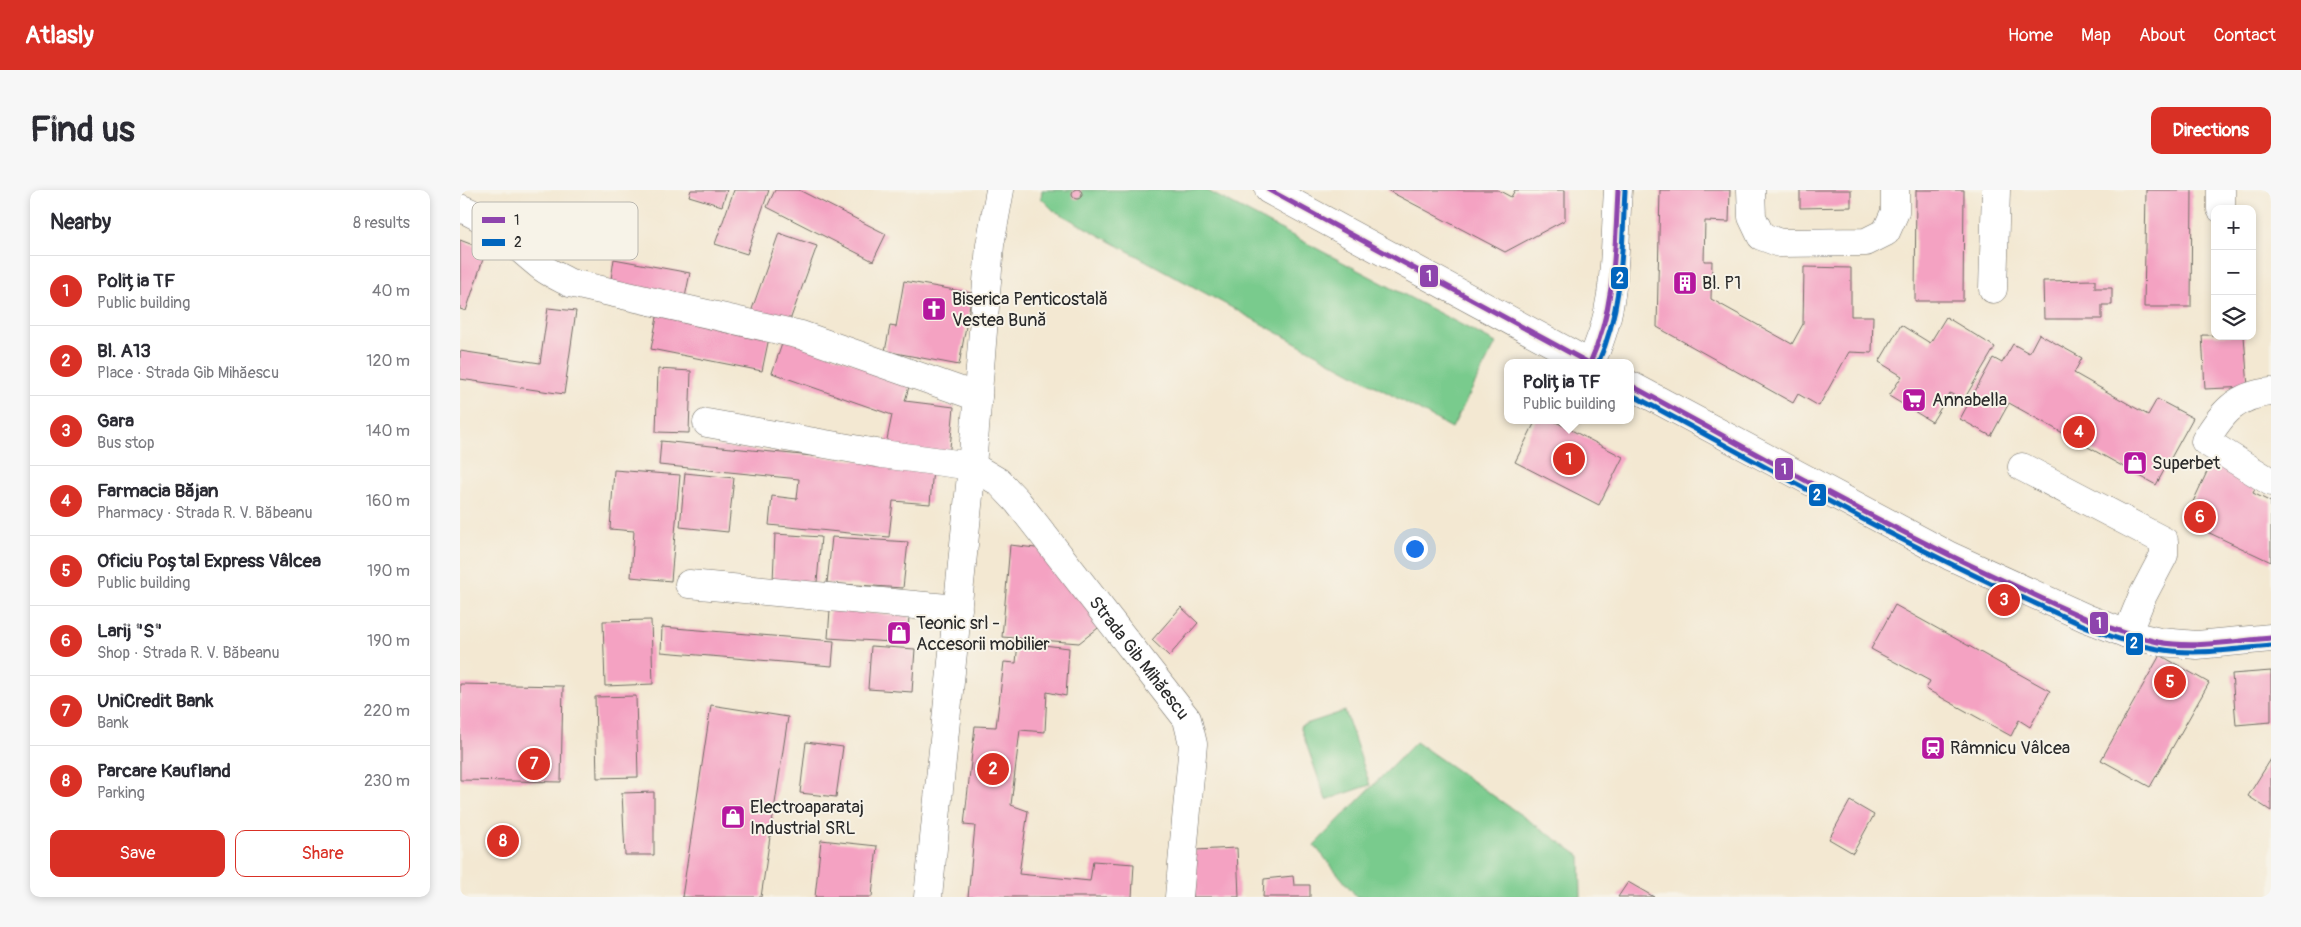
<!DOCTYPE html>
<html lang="en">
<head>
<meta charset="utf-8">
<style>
	body { margin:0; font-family:Pangolin,sans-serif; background:#f7f7f7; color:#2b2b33 }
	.controls { position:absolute; right:15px; top:15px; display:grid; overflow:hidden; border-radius:10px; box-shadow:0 2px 8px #0003 }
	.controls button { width:45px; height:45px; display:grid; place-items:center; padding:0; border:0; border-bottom:1px solid #e1e1e2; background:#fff; color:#2b2b33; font:25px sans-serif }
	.you { position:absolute; left:954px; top:358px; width:18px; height:18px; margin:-12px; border:4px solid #fff; border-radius:50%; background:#1a73e8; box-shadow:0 0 0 8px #1a73e833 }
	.badge { display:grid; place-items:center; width:32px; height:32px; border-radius:50%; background:#d93025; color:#fff; font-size:16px; font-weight:700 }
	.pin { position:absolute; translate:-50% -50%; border:2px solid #fff; box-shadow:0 1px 5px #0006 }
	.popup { position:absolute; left:1044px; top:169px; width:130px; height:65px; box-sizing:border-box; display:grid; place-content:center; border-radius:10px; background:#fff; filter:drop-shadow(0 1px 4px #0005); font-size:16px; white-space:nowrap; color:#7c7c81 }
	.popup b { font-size:19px; color:#2b2b33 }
	.popup::after { content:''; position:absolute; left:50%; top:100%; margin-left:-10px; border:10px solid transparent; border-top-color:#fff }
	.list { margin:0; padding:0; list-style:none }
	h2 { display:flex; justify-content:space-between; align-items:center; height:65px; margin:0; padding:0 20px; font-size:21px }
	h2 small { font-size:16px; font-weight:400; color:#7c7c81 }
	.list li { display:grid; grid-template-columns:32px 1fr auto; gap:15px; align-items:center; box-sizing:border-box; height:70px; padding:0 20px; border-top:1px solid #e1e1e2 }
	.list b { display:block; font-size:19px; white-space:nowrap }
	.list p { margin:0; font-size:16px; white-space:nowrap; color:#7c7c81 }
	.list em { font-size:16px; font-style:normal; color:#7c7c81 }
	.actions { display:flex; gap:10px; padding:15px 20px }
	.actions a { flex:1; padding:11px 0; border:1px solid #d93025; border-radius:10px; text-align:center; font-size:18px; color:#d93025 }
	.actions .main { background:#d93025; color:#fff }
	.icon { flex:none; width:28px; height:28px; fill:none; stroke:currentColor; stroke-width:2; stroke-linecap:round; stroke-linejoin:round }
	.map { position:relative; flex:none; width:1811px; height:707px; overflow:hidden; border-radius:10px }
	header { display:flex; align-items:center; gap:30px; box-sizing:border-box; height:70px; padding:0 25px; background:#d93025; color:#fff }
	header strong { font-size:24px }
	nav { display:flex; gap:28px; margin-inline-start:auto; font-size:18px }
	.intro { display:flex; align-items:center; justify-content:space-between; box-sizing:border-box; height:120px; padding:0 30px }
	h1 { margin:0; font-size:35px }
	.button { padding:12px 22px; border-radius:10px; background:#d93025; color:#fff; font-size:18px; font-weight:700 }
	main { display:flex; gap:30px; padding:0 30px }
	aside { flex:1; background:#fff; border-radius:10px; box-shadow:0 2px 8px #0003 }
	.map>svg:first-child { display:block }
	.green { fill:#79cb8d; stroke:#527b5c }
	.building { fill:#f4a2c2 }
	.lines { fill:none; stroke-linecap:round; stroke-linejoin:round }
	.minor-casing { stroke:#716d65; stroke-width:29 }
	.major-casing { stroke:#716d65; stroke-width:29 }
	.minor { stroke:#fff; stroke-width:28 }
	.major { stroke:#fff; stroke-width:28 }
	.bus-1-casing { stroke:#f7f3e8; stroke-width:9 }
	.bus-2-casing { stroke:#f7f3e8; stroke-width:9 }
	.bus-1 { stroke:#8e44ad; stroke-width:5 }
	.bus-2 { stroke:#0065bd; stroke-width:5 }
	.labels { text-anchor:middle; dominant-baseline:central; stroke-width:4; stroke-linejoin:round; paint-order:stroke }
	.poi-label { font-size:18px; fill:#2b2b2b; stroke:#f7f3e8; text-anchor:start }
	.street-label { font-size:18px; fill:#2b2b2b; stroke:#f7f3e8 }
	.key { fill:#f7f3e8; stroke:#bab7af; stroke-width:1 }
	.key-label { font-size:14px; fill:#2b2b2b }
	.line-badge { stroke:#f7f3e8; stroke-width:2 }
	.badge-label { font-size:14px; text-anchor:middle; font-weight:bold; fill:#fff }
</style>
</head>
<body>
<header>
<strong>Atlasly</strong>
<nav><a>Home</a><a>Map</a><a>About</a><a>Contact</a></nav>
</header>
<div class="intro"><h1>Find us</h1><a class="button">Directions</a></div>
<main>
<aside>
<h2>Nearby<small>8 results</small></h2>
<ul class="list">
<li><span class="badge">1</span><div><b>Poliția TF</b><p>Public building</p></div><em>40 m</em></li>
<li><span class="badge">2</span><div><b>Bl. A13</b><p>Place · Strada Gib Mihăescu</p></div><em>120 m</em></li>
<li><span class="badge">3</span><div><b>Gara</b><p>Bus stop</p></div><em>140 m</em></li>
<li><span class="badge">4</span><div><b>Farmacia Băjan</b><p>Pharmacy · Strada R. V. Băbeanu</p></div><em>160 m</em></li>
<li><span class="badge">5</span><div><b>Oficiu Poștal Express Vâlcea</b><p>Public building</p></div><em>190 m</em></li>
<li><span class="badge">6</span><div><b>Larij &quot;S&quot;</b><p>Shop · Strada R. V. Băbeanu</p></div><em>190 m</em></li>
<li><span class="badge">7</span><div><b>UniCredit Bank</b><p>Bank</p></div><em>220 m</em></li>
<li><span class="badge">8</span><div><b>Parcare Kaufland</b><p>Parking</p></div><em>230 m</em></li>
</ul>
<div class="actions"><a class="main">Save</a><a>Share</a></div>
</aside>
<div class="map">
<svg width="1811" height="707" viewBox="0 0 1811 707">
	<rect width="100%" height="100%" fill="#f7f3e8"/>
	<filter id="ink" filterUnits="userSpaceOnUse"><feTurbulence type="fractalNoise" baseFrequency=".02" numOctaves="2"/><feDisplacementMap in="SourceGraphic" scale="10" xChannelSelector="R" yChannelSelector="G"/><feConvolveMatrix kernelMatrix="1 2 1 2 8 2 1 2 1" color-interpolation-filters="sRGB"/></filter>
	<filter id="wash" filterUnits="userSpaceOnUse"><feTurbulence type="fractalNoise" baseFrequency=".0096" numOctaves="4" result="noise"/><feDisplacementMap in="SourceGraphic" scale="20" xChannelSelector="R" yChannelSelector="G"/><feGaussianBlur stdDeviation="1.12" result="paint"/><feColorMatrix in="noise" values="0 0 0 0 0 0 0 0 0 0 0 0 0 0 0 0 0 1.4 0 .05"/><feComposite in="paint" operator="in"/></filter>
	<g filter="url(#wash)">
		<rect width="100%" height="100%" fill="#f3e8d2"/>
		<!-- green -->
		<g class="green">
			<polygon points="582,0 746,0 1036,153 992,238 593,20 581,8"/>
			<polygon points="885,521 910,595 866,610 840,536"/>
			<polygon points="956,552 1120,666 1121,707 897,707 854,655"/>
		</g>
		<g id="blocks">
			<!-- building -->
			<g class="building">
				<circle cx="617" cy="4" r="5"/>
				<polygon points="231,0 267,0 262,16 229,6"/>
				<polygon points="274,0 309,0 287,64 255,54"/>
				<polygon points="315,0 339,0 426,44 413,71 307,17"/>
				<polygon points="927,0 1038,0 1051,7 1055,0 1105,0 1105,30 1045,62"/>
				<polygon points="1200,0 1270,0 1269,32 1245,31 1244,71 1252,71 1251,109 1332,154 1343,134 1344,77 1391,78 1391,126 1413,126 1412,163 1389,162 1359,216 1338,204 1333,213 1197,137"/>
				<polygon points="1340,0 1391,0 1391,17 1340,18"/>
				<polygon points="1456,0 1504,0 1503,111 1455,111"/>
				<polygon points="1686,0 1732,0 1731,117 1684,117"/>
				<polygon points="319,43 357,56 329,133 291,122"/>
				<polygon points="0,50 26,60 6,121 0,119"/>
				<polygon points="154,69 230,83 224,112 150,96"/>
				<polygon points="1635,90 1635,98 1652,98 1652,115 1642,115 1642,129 1584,129 1583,91"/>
				<polygon points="444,91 512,103 499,175 425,161 430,136 436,137"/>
				<polygon points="88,118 116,121 104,204 0,189 0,161 80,173"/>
				<polygon points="198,122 310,143 302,181 191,159"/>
				<polygon points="1486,127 1535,157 1503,211 1490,203 1472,232 1429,206 1442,186 1419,172 1441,135 1470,153"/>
				<polygon points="1579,144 1622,168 1614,183 1688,225 1697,209 1733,228 1696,295 1549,213 1531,246 1500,229 1533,168 1542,173 1553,154 1569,163"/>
				<polygon points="1742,145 1784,146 1788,197 1745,199"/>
				<polygon points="324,148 450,193 445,211 494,217 489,268 425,259 432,225 312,183"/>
				<polygon points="198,179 231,181 229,243 196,242"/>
				<polygon points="1076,230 1092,230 1163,267 1139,315 1055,272"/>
				<polygon points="201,251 473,278 470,314 433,311 429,347 309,335 312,306 337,309 339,289 199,275"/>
				<polygon points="1753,269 1799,291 1793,303 1811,312 1811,372 1724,331"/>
				<polygon points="154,280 220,285 211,391 171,387 174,341 150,339"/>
				<polygon points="225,283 274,288 268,342 220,337"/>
				<polygon points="315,344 361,347 357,392 313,391"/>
				<polygon points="372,347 448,352 443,398 367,393"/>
				<polygon points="550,355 584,359 642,435 619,453 542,447"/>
				<polygon points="1435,415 1590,501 1570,537 1559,530 1551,546 1466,499 1470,491 1411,459"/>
				<polygon points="721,417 738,433 709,466 692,450"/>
				<polygon points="370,420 449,426 447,453 368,448"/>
				<polygon points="191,430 193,494 145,496 143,431"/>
				<polygon points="202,437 374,451 372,476 201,462"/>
				<polygon points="558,452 609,458 606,506 587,502 585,542 560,540 551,615 568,621 559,684 630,691 633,671 674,674 672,707 508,707 515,636 504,635 515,536 536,537 544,472 556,473"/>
				<polygon points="411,456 455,459 452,502 408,499"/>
				<polygon points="1700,465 1749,493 1690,597 1641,570"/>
				<polygon points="1811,481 1811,532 1776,535 1772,484"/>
				<polygon points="0,494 103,496 101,592 0,590"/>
				<polygon points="176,506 178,587 137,588 135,507"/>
				<polygon points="251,515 328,527 301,707 222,707"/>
				<polygon points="346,552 383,557 376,607 340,603"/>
				<polygon points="1811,569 1811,621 1788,606"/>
				<polygon points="194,602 194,665 165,665 162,603"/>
				<polygon points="1390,611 1414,625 1393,663 1369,649"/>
				<polygon points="361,650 417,656 412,707 355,707"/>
				<polygon points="777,658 779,707 733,707 735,660"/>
				<polygon points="833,686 834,695 850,695 850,707 803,707 804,689"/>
				<polygon points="1168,692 1194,707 1158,707"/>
			</g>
		</g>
	</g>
	<g filter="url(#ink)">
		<use href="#blocks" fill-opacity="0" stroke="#716d65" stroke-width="1"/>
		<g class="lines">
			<defs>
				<g id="minor">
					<polyline points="1291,0 1292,27 1301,46 1320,53 1406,52 1426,42 1435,22 1435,0"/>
					<path d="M 0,18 C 32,30 56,57 83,78 C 91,84 101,88 110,93 L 341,145 L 518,207"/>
					<polyline points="1761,19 1761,0"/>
					<polyline points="1533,99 1536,0"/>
					<path d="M 1811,202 C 1776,205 1762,223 1745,251 L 1811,292"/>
					<path id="s1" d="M 247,233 L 422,264 L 512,276 L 539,292 L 557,311 L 727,529 L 733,554 L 719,707"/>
					<polyline points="1562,277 1704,351 1704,365 1682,407 1667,444"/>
					<polyline points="229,394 498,419"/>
				</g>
				<g id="major">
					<polyline points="809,0 1129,173"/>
					<path d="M 1130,173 C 1158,121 1154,57 1158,0"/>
					<polyline points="1170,195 1490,366 1626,428 1667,444 1700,452 1737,455 1811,448"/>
					<polyline points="468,707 512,276 530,55 540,0"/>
				</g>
			</defs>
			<!-- minor casing -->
			<use href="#minor" class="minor-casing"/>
			<!-- major casing -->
			<use href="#major" class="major-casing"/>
			<!-- minor -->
			<use href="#minor" class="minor"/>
			<!-- major -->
			<use href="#major" class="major"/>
			<defs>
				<g id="bus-1">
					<polyline points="809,0 1129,173"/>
					<path d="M 1130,173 C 1155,118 1155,60 1158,0"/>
					<path d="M 1170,195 C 1296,263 1421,335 1551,394 C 1599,416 1647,441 1698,452 C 1735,459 1774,451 1811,448"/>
				</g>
				<g id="bus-2">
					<path d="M 1138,173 C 1163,118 1162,59 1165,0"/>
					<path d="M 1170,204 C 1296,271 1420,342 1550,402 C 1598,423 1646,450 1698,459 C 1735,466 1774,459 1811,456"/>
				</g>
			</defs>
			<!-- bus-1 casing -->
			<use href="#bus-1" class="bus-1-casing"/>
			<!-- bus-2 casing -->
			<use href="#bus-2" class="bus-2-casing"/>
			<!-- bus-1 -->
			<use href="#bus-1" class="bus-1"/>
			<!-- bus-2 -->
			<use href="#bus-2" class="bus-2"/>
		</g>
	</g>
	<!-- icons -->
	<defs>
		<symbol id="building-square" viewBox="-11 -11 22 22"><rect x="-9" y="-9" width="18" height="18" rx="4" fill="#b5179e" stroke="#f7f3e8"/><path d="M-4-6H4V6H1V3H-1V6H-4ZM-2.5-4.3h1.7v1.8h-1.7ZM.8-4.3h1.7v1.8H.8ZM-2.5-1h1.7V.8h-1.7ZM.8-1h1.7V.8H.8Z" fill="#fff"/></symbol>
		<symbol id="church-square" viewBox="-11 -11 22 22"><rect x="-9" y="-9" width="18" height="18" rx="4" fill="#b5179e" stroke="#f7f3e8"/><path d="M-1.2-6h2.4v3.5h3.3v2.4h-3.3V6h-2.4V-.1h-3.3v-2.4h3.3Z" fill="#fff"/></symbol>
		<symbol id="supermarket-square" viewBox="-11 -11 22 22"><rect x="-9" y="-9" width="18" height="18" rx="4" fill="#b5179e" stroke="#f7f3e8"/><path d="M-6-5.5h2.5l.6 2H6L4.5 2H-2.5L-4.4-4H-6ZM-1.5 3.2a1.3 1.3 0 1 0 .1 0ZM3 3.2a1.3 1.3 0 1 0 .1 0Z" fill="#fff"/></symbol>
		<symbol id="shop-square" viewBox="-11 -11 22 22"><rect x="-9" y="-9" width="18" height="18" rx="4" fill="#b5179e" stroke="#f7f3e8"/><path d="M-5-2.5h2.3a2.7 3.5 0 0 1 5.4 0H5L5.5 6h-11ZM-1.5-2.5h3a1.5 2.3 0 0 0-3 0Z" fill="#fff"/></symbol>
		<symbol id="station-square" viewBox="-11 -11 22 22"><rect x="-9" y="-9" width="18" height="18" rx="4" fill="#b5179e" stroke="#f7f3e8"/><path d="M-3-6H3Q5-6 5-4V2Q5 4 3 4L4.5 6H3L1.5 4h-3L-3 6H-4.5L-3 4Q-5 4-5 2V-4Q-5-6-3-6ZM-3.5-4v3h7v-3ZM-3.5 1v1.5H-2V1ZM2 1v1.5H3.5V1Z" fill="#fff"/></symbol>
	</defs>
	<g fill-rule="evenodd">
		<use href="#building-square" x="1211" y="79" width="28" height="28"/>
		<use href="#church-square" x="460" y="105" width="28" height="28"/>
		<use href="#supermarket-square" x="1440" y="196" width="28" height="28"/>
		<use href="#shop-square" x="1661" y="259" width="28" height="28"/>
		<use href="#shop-square" x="425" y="429" width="28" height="28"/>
		<use href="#station-square" x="1459" y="544" width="28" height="28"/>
		<use href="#shop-square" x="259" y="613" width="28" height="28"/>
	</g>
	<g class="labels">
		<!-- poi labels -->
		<g class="poi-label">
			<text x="1242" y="93">Bl. P1</text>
			<text x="492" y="109">Biserica Penticostală<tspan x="492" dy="21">Vestea Bună</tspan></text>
			<text x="1472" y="210">Annabella</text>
			<text x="1692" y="273">Superbet</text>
			<text x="456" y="433">Teonic srl -<tspan x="456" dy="21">Accesorii mobilier</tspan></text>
			<text x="1490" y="558">Râmnicu Vâlcea</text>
			<text x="290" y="617">Electroaparataj<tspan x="290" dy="21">Industrial SRL</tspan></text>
		</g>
		<!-- street labels -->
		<g class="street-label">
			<text stroke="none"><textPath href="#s1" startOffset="525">Strada Gib Mihăescu</textPath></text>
		</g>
	</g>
	<!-- legend -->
	<rect x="12" y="12" width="166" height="58" rx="8" class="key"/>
	<rect x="22" y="27" width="23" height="6" fill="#8e44ad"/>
	<rect x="22" y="49" width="23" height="7" fill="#0065bd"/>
	<g class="key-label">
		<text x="54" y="35">1</text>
		<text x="54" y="57">2</text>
	</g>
	<g class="line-badge">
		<rect x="959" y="74" width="20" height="24" rx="5" fill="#8e44ad"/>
		<rect x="1150" y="76" width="19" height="24" rx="5" fill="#0065bd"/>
		<rect x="1314" y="267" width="20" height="24" rx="5" fill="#8e44ad"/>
		<rect x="1348" y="293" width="19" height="24" rx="5" fill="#0065bd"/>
		<rect x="1629" y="421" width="20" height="24" rx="5" fill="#8e44ad"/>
		<rect x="1665" y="442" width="19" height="24" rx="5" fill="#0065bd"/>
	</g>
	<g class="badge-label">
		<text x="969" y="91">1</text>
		<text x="1160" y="93">2</text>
		<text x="1324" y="284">1</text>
		<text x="1357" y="310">2</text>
		<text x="1639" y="438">1</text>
		<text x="1674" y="458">2</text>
	</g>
</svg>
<div class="controls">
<button>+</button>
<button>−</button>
<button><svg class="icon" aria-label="layers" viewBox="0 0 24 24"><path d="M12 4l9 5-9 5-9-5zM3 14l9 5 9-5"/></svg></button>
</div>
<div class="you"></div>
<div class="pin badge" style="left:1109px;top:269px">1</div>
<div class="popup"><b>Poliția TF</b>Public building</div>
<div class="pin badge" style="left:533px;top:579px">2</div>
<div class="pin badge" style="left:1544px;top:410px">3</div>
<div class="pin badge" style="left:1619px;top:242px">4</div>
<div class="pin badge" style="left:1710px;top:492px">5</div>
<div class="pin badge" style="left:1740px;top:327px">6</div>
<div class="pin badge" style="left:74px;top:574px">7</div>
<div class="pin badge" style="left:43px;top:651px">8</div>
</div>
</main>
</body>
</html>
